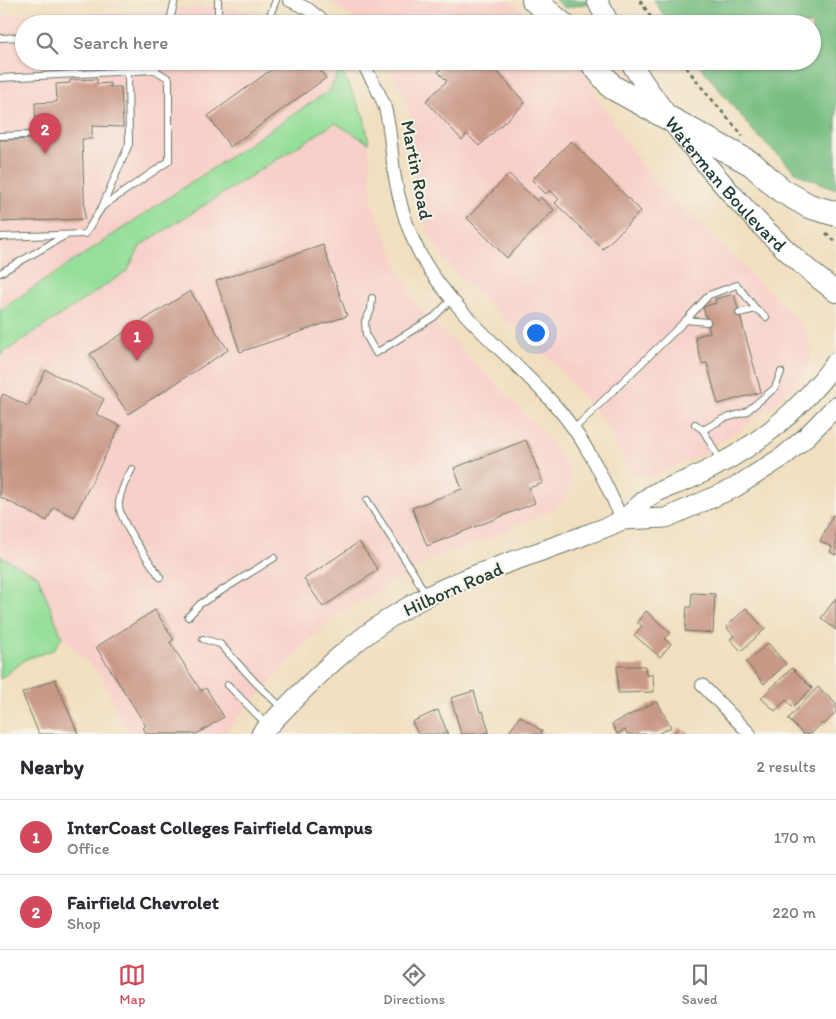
<!DOCTYPE html>
<html lang="en">
<head>
<meta charset="utf-8">
<style>
	body { margin:0; font-family:Itim,sans-serif; background:#f2f2f3; color:#2b2b33 }
	.you { position:absolute; left:535px; top:332px; width:18px; height:18px; margin:-12px; border:4px solid #fff; border-radius:50%; background:#1a73e8; box-shadow:0 0 0 8px #1a73e833 }
	.badge { display:grid; place-items:center; width:32px; height:32px; border-radius:50%; background:#d1495b; color:#fff; font-size:16px; font-weight:700 }
	.pin { position:absolute; translate:-50% -41px; filter:drop-shadow(0 1px 2px #0008) }
	.pin::after { content:''; position:absolute; top:26px; width:18px; height:15px; background:inherit; clip-path:polygon(0 0,100% 0,50% 100%) }
	.list { margin:0; padding:0; list-style:none }
	h2 { display:flex; justify-content:space-between; align-items:center; height:65px; margin:0; padding:0 20px; font-size:21px }
	h2 small { font-size:16px; font-weight:400; color:#7c7c81 }
	.list li { display:grid; grid-template-columns:32px 1fr auto; gap:15px; align-items:center; box-sizing:border-box; height:75px; padding:0 20px; border-top:1px solid #e1e1e2 }
	.list b { display:block; font-size:19px; white-space:nowrap }
	.list p { margin:0; font-size:16px; white-space:nowrap; color:#7c7c81 }
	.list em { font-size:16px; font-style:normal; color:#7c7c81 }
	.icon { flex:none; width:28px; height:28px; fill:none; stroke:currentColor; stroke-width:2; stroke-linecap:round; stroke-linejoin:round }
	.map { position:relative; flex:none; width:836px; height:734px; overflow:hidden }
	.search { position:absolute; background:#fff; box-shadow:0 1px 4px #0004; left:15px; right:15px; top:15px; height:55px; display:flex; align-items:center; gap:12px; box-sizing:border-box; padding:0 18px; border-radius:28px; color:#7c7c81; font-size:19px }
	.sheet { height:215px; background:#fff }
	nav { display:flex; justify-content:space-around; align-items:center; box-sizing:border-box; height:70px; border-top:1px solid #e1e1e2; background:#fff; font-size:14px; color:#7c7c81 }
	nav a { display:grid; justify-items:center; gap:2px }
	nav .on { color:#d1495b }
	.map>svg:first-child { display:block }
	.built { fill:#f7d0c9 }
	.green { fill:#96df9a; stroke:#5a8e67 }
	.forest { fill:#78be82; stroke:#4c7e5b }
	.building { fill:#c99988 }
	.lines { fill:none; stroke-linecap:round; stroke-linejoin:round }
	.lane-casing { stroke:#687665; stroke-width:8 }
	.street-casing { stroke:#687665; stroke-width:14 }
	.secondary-casing { stroke:#687665; stroke-width:21 }
	.primary-casing { stroke:#687665; stroke-width:22 }
	.highway-casing { stroke:#687665; stroke-width:26 }
	.path { stroke:#687665; stroke-width:3; stroke-dasharray:4 4; stroke-linecap:butt }
	.lane { stroke:#fff; stroke-width:6 }
	.street { stroke:#fff; stroke-width:12 }
	.secondary { stroke:#fff; stroke-width:19 }
	.primary { stroke:#fff; stroke-width:20 }
	.highway { stroke:#fff; stroke-width:24 }
	.labels { text-anchor:middle; dominant-baseline:central; stroke-width:4; stroke-linejoin:round; paint-order:stroke }
	.street-label { font-size:19px; fill:#1f3d34; stroke:#f7f3e8 }
</style>
</head>
<body>
<div class="map">
<svg width="836" height="734" viewBox="0 0 836 734">
	<rect width="100%" height="100%" fill="#f7f3e8"/>
	<filter id="ink" filterUnits="userSpaceOnUse"><feTurbulence type="fractalNoise" baseFrequency=".02" numOctaves="2"/><feDisplacementMap in="SourceGraphic" scale="10" xChannelSelector="R" yChannelSelector="G"/><feConvolveMatrix kernelMatrix="1 2 1 2 8 2 1 2 1" color-interpolation-filters="sRGB"/></filter>
	<filter id="wash" filterUnits="userSpaceOnUse"><feTurbulence type="fractalNoise" baseFrequency=".0096" numOctaves="4" result="noise"/><feDisplacementMap in="SourceGraphic" scale="20" xChannelSelector="R" yChannelSelector="G"/><feGaussianBlur stdDeviation="1.12" result="paint"/><feColorMatrix in="noise" values="0 0 0 0 0 0 0 0 0 0 0 0 0 0 0 0 0 1.4 0 .05"/><feComposite in="paint" operator="in"/></filter>
	<g filter="url(#wash)">
		<rect width="100%" height="100%" fill="#f1dfc0"/>
		<!-- built -->
		<g class="built">
			<polygon points="327,0 508,0 543,24 358,24 351,16"/>
			<polygon points="204,6 258,11 286,24 24,24 24,61 336,61 340,67 330,90 0,310 0,15 149,12"/>
			<polygon points="386,61 578,61 601,104 649,176 805,327 810,347 811,361 800,379 777,402 744,427 699,456 652,476 638,475 628,468 616,448 604,422 558,367 458,276 439,252 429,233 421,211 416,180 412,123 402,91"/>
			<polygon points="335,122 369,143 372,204 406,285 419,307 497,385 552,443 570,472 570,486 564,499 557,508 487,539 438,556 336,615 311,639 223,734 132,734 122,725 102,676 62,637 38,576 0,556 0,355 127,271 141,245"/>
		</g>
		<!-- green -->
		<g class="green">
			<polygon points="340,67 364,117 369,143 335,123 141,245 127,271 0,355 0,310 330,90"/>
			<polygon points="0,556 38,576 62,637 53,650 26,659 0,679"/>
		</g>
		<!-- forest -->
		<g class="forest">
			<polygon points="555,0 604,0 565,8"/>
			<polygon points="654,0 836,0 836,189 798,174 754,132 696,61 812,61 812,24 669,24"/>
		</g>
		<g id="blocks">
			<!-- building -->
			<g class="building">
				<polygon points="283,61 314,61 326,78 230,147 208,116"/>
				<polygon points="449,61 461,61 465,65 470,61 488,61 525,103 479,146 467,134 462,140 426,101 447,81 438,72"/>
				<polygon points="97,79 97,84 110,83 110,87 121,87 123,127 92,126 92,139 82,139 85,219 0,222 0,140 36,139 35,103 57,102 56,84 70,83 70,80"/>
				<polygon points="571,141 641,211 603,249 555,203 559,199 550,190 546,194 532,180"/>
				<polygon points="509,174 537,201 540,197 554,210 507,258 467,218"/>
				<polygon points="323,245 347,316 240,352 216,281"/>
				<polygon points="190,291 228,350 128,414 90,354"/>
				<polygon points="734,294 761,392 718,404 707,363 702,364 695,337 710,332 703,307 716,303 715,299"/>
				<polygon points="46,370 104,399 96,414 120,426 74,517 54,507 47,521 0,497 0,400 3,394 28,406"/>
				<polygon points="526,440 543,483 529,488 535,503 427,546 412,508 462,489 454,468"/>
				<polygon points="833,515 836,517 836,555 830,552 832,547 820,541"/>
				<polygon points="359,542 378,570 323,607 304,579"/>
				<polygon points="692,593 715,594 713,633 685,631 687,607 691,607"/>
				<polygon points="836,598 836,630 821,618"/>
				<polygon points="746,608 765,629 741,651 730,639 734,636 726,627"/>
				<polygon points="155,610 174,640 170,642 201,691 206,688 224,717 197,734 147,734 143,728 146,726 96,647"/>
				<polygon points="646,611 671,633 665,639 671,644 660,657 634,635 642,626 637,622"/>
				<polygon points="768,643 786,664 764,684 746,662"/>
				<polygon points="617,666 645,666 646,675 653,675 654,692 618,693"/>
				<polygon points="792,668 812,688 793,707 786,700 775,711 761,698"/>
				<polygon points="55,679 78,734 39,734 22,693"/>
				<polygon points="818,687 836,704 836,712 824,725 822,723 811,734 803,734 788,719"/>
				<polygon points="474,691 480,712 483,711 489,732 480,734 461,734 451,698"/>
				<polygon points="657,701 671,727 657,734 627,734 625,730 617,734 612,724"/>
				<polygon points="438,710 448,734 418,734 412,722"/>
				<polygon points="520,716 542,731 541,734 508,734"/>
				<polygon points="680,727 687,734 673,734"/>
			</g>
		</g>
	</g>
	<g filter="url(#ink)">
		<use href="#blocks" fill-opacity="0" stroke="#687665" stroke-width="1"/>
		<g class="lines">
			<defs>
				<g id="lane">
					<polyline points="218,0 218,16"/>
					<polyline points="267,23 276,0"/>
					<polyline points="169,24 175,0"/>
					<polyline points="0,38 24,37"/>
					<polyline points="0,78 155,70 158,61"/>
					<polyline points="0,136 27,135"/>
					<polyline points="103,206 169,161 169,79 155,70"/>
					<polyline points="0,237 85,234 102,207 129,144 128,72"/>
					<polyline points="0,273 66,235"/>
					<polyline points="372,298 371,310 365,321 366,335 376,353 434,317 452,299"/>
					<polyline points="739,313 756,309"/>
					<polyline points="686,320 707,322"/>
					<polyline points="695,424 703,430 721,462"/>
					<polyline points="574,429 686,320 709,295 737,285 756,309 766,317"/>
					<polyline points="703,430 723,419 746,412 775,388 781,372"/>
					<path d="M 132,469 C 126,479 121,490 119,502 C 117,520 149,560 160,577"/>
					<polyline points="367,500 413,572 426,595"/>
					<polyline points="188,617 200,604 274,558"/>
					<polyline points="203,639 220,644 256,683 283,709"/>
					<polyline points="228,685 267,725"/>
				</g>
				<g id="street">
					<polyline points="289,0 308,9 327,24"/>
					<path d="M 361,61 C 370,76 380,92 385,108 C 391,129 391,150 394,172 C 399,202 408,234 424,261 C 455,314 512,357 553,403 C 584,437 604,478 622,520"/>
					<polyline points="702,685 750,734"/>
				</g>
				<g id="secondary">
					<polyline points="622,520 666,518 734,488 784,456 805,438 836,406"/>
					<path d="M 261,734 C 310,681 361,630 426,597 C 476,571 532,556 585,535 C 597,531 612,526 623,519 C 634,512 643,499 655,493 C 668,487 681,483 694,477 C 753,450 797,414 836,362"/>
				</g>
				<g id="primary">
					<polyline points="597,0 609,24"/>
					<path id="s1" d="M 630,61 C 648,92 671,121 693,148 C 735,201 782,251 836,292"/>
				</g>
				<g id="highway">
					<polyline points="534,0 562,24"/>
					<polyline points="591,61 612,87 752,164 781,190 809,206 836,214"/>
				</g>
			</defs>
			<!-- lane casing -->
			<use href="#lane" class="lane-casing"/>
			<!-- street casing -->
			<use href="#street" class="street-casing"/>
			<!-- secondary casing -->
			<use href="#secondary" class="secondary-casing"/>
			<!-- primary casing -->
			<use href="#primary" class="primary-casing"/>
			<!-- highway casing -->
			<use href="#highway" class="highway-casing"/>
			<!-- path -->
			<g class="path">
				<polyline points="640,0 655,24"/>
				<polyline points="681,61 708,95 743,136"/>
				<polyline points="826,233 836,242"/>
			</g>
			<!-- lane -->
			<use href="#lane" class="lane"/>
			<!-- street -->
			<use href="#street" class="street"/>
			<!-- secondary -->
			<use href="#secondary" class="secondary"/>
			<!-- primary -->
			<use href="#primary" class="primary"/>
			<!-- highway -->
			<use href="#highway" class="highway"/>
		</g>
	</g>
	<g class="labels">
		<!-- street labels -->
		<g class="street-label">
			<text transform="translate(417 170) rotate(79)">Martin Road</text>
			<text stroke="none"><textPath href="#s1" startOffset="156">Waterman Boulevard</textPath></text>
			<text transform="translate(453 589) rotate(-24)">Hilborn Road</text>
		</g>
	</g>
</svg>
<div class="you"></div>
<div class="pin badge" style="left:137px;top:361px">1</div>
<div class="pin badge" style="left:45px;top:154px">2</div>
<div class="search"><svg class="icon" aria-label="search" viewBox="0 0 24 24"><circle cx="10" cy="10" r="6"/><path d="M15 15l6 6"/></svg>Search here</div>
</div>
<section class="sheet">
<h2>Nearby<small>2 results</small></h2>
<ul class="list">
<li><span class="badge">1</span><div><b>InterCoast Colleges Fairfield Campus</b><p>Office</p></div><em>170 m</em></li>
<li><span class="badge">2</span><div><b>Fairfield Chevrolet</b><p>Shop</p></div><em>220 m</em></li>
</ul>
</section>
<nav>
<a class="on"><svg class="icon" aria-label="map" viewBox="0 0 24 24"><path d="M3 6l6-2 6 2 6-2v14l-6 2-6-2-6 2zM9 4v14M15 6v14"/></svg>Map</a>
<a><svg class="icon" aria-label="directions" viewBox="0 0 24 24"><path d="M12 3l9 9-9 9-9-9zM9 14v-3h6M13 9l2 2-2 2"/></svg>Directions</a>
<a><svg class="icon" aria-label="saved" viewBox="0 0 24 24"><path d="M7 4h10v16l-5-4-5 4z"/></svg>Saved</a>
</nav>
</body>
</html>
